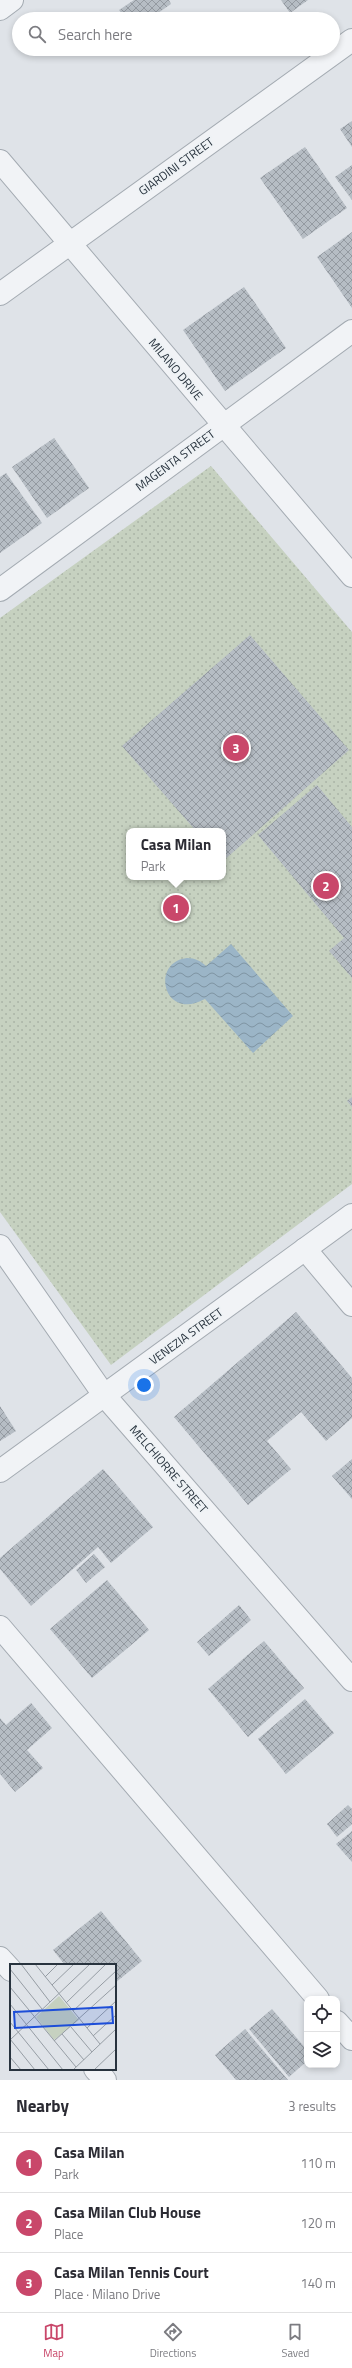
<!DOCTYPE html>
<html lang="en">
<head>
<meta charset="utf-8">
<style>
	body { margin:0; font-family:"Titillium Web",sans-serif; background:#f7f7f7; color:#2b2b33 }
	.controls { position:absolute; right:12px; bottom:12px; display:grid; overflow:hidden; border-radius:8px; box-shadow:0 2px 6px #0003 }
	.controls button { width:36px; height:36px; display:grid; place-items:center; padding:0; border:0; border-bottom:1px solid #e1e1e2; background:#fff; color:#2b2b33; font:20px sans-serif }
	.you { position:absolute; left:144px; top:1385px; width:14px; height:14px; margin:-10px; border:3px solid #fff; border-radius:50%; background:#1a73e8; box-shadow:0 0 0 6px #1a73e833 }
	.badge { display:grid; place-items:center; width:26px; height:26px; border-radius:50%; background:#c9476a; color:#fff; font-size:13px; font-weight:700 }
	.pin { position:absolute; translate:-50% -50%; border:2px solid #fff; box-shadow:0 1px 4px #0006 }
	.popup { position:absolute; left:126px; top:828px; width:100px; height:52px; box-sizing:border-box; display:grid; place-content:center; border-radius:8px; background:#fff; filter:drop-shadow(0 1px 3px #0005); font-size:13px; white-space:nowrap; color:#7c7c81 }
	.popup b { font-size:15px; color:#2b2b33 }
	.popup::after { content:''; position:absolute; left:50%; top:100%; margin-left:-8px; border:8px solid transparent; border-top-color:#fff }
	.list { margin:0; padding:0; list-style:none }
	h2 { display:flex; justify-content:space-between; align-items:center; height:52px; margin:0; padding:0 16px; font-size:17px }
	h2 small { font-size:13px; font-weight:400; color:#7c7c81 }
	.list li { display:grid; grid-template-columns:26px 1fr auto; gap:12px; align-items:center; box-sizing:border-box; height:60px; padding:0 16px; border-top:1px solid #e1e1e2 }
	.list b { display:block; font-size:15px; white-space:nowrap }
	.list p { margin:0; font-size:13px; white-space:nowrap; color:#7c7c81 }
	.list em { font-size:13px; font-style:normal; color:#7c7c81 }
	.icon { flex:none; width:22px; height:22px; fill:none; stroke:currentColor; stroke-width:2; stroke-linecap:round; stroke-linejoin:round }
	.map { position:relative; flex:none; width:352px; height:2080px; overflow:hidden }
	.search { position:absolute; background:#fff; box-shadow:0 2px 6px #0003; left:12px; right:12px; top:12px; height:44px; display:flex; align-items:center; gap:10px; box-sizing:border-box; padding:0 14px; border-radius:22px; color:#7c7c81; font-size:15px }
	.sheet { height:232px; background:#fff }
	nav { display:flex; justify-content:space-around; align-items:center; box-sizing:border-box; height:56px; border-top:1px solid #e1e1e2; background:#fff; font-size:11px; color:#7c7c81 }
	nav a { display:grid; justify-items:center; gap:2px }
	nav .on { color:#c9476a }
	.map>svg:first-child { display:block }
	.green { fill:url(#green-dots); fill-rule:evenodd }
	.water { fill:url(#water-waves) }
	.building { fill:url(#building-cross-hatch) }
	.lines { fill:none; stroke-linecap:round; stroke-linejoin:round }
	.minor-casing { stroke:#a4abb2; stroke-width:24 }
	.minor { stroke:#f1f3f6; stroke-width:22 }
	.labels { text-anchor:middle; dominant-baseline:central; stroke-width:3.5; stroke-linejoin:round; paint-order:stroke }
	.street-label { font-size:12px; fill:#28333e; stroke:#eef2f5 }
	.inset-road { fill:none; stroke:#969da4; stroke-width:1 }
	.view { fill:#1d4ed8; fill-opacity:0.15; stroke:#1d4ed8; stroke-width:2 }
	.inset-edge { fill:none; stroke:#28333e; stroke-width:2 }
</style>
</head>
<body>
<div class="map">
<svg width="352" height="2080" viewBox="0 0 352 2080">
	<defs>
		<pattern id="green-dots" width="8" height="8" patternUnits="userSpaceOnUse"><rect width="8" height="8" fill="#c6d1c0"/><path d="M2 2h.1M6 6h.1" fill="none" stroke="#aab4a6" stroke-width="1.8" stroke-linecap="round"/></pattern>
		<pattern id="water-waves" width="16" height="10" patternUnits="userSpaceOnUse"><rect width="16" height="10" fill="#9bb5c7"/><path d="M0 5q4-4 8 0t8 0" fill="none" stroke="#7e94a3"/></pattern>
		<pattern id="building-cross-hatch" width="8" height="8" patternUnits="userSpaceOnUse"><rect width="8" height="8" fill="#b6bdc4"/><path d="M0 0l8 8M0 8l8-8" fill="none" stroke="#949aa1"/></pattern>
	</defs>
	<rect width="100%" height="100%" fill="#dfe3e8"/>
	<!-- green -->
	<path class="green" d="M 211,466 L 352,632 L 352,1184 L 111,1365 L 0,1212 L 0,618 ZM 129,831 L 223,831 L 223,877 L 129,877 Z"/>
	<!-- water -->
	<path class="water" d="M 231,944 L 293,1016 L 253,1053 L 205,999 C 163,1022 150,962 187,958 C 195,958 201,961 206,966 Z"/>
	<!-- building -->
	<g class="building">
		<polygon points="134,0 169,0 171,4 158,13 162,19 126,19 119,10"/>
		<polygon points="281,0 308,0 290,13"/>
		<polygon points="352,121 352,147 340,129"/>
		<polygon points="305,147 347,208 303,239 260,178"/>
		<polygon points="352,165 352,200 335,177"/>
		<polygon points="352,232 352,308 317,257"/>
		<polygon points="244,287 286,348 225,391 183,330"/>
		<polygon points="54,438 89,488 47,518 12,467"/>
		<polygon points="6,473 42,523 0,553 0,477"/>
		<polygon points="250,635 349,750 223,861 223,831 196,831 122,746"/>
		<polygon points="317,785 352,827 352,978 329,951 344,938 258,835"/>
		<polygon points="352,1097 352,1107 347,1101"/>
		<polygon points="296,1312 352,1378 352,1418 326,1441 301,1412 267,1441 291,1469 248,1505 174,1417"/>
		<polygon points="0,1406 16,1431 0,1441"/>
		<polygon points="352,1459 352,1499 332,1476"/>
		<polygon points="103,1469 153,1527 111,1563 98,1547 31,1606 0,1569 0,1558"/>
		<polygon points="94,1554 105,1567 86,1583 76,1570"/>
		<polygon points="107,1580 149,1630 92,1678 50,1629"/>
		<polygon points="239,1605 251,1620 209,1656 197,1642"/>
		<polygon points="264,1641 304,1688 248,1737 208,1689"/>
		<polygon points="305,1699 334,1733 286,1774 258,1739"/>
		<polygon points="31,1703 52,1728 27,1750 43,1768 15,1792 0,1774 0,1718 6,1725"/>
		<polygon points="348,1805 352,1809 352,1824 337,1837 327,1824"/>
		<polygon points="352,1831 352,1862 336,1844"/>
		<polygon points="101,1911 142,1961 115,1983 115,1965 65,1965 53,1950"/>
		<polygon points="272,2009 307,2050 307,2061 289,2077 249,2029"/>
		<polygon points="245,2029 288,2080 236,2080 215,2055"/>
	</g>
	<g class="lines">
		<defs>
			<g id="minor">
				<polyline points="0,9 12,0"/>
				<polyline points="0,161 352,576"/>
				<polyline points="0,294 352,40"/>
				<polyline points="0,590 352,331"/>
				<polyline points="0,1246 104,1395 352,1680"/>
				<polyline points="305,1249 352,1305"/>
				<polyline points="0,1471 352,1215"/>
				<polyline points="0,1627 318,1999"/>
				<polyline points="0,1958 11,1970"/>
				<polyline points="337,2022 352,2039"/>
				<polyline points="95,2069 105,2080"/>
			</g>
		</defs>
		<!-- minor casing -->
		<use href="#minor" class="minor-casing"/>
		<!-- minor -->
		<use href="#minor" class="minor"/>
	</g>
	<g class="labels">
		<!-- street labels -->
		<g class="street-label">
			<text transform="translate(176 166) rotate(-36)">GIARDINI STREET</text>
			<text transform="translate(176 369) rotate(50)">MILANO DRIVE</text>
			<text transform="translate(175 460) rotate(-36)">MAGENTA STREET</text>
			<text transform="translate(186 1336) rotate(-36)">VENEZIA STREET</text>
			<text transform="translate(169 1469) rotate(49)">MELCHIORRE STREET</text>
		</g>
	</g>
	<!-- overview -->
	<g transform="translate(10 1964)">
		<rect width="106" height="106" fill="#dfe3e8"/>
		<path d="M 49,32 L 69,56 L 44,76 L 26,53 Z" fill="#c6d1c0"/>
		<path class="inset-road" d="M 11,0 L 40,38M 25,0 L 90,80M 0,5 L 32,45M 35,13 L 48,0M 42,21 L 64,0M 0,23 L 66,103M 56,39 L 96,0M 0,40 L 53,106M 63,47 L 106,7M 0,58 L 39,106M 61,63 L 82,88M 77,64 L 106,37M 52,70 L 74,96M 83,72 L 106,51M 0,75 L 25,106M 0,76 L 80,0M 44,77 L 106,21M 0,93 L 11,106M 63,106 L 106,65M 84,106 L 106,85"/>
		<path class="view" d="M 102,43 L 103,59 L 5,64 L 4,48 Z"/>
		<rect width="106" height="106" class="inset-edge"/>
	</g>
</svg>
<div class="controls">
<button><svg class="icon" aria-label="locate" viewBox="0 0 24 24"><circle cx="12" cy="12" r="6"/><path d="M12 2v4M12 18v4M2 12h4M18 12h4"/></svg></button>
<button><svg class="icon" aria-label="layers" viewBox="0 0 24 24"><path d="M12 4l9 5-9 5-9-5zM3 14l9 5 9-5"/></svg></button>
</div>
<div class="you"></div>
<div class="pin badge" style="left:176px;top:908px">1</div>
<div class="popup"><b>Casa Milan</b>Park</div>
<div class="pin badge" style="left:326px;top:886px">2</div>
<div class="pin badge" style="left:236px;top:748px">3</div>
<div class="search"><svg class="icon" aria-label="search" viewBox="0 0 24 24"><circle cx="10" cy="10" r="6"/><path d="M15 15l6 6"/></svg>Search here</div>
</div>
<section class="sheet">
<h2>Nearby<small>3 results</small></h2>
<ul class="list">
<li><span class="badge">1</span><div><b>Casa Milan</b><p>Park</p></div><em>110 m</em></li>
<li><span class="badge">2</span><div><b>Casa Milan Club House</b><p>Place</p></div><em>120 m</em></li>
<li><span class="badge">3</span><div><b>Casa Milan Tennis Court</b><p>Place · Milano Drive</p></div><em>140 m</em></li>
</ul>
</section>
<nav>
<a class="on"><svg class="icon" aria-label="map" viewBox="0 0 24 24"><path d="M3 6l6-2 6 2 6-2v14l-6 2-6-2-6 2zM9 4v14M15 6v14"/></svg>Map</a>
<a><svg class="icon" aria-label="directions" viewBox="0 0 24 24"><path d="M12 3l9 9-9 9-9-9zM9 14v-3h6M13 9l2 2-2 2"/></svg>Directions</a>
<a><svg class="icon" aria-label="saved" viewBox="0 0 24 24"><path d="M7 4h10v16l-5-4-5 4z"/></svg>Saved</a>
</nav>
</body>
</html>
